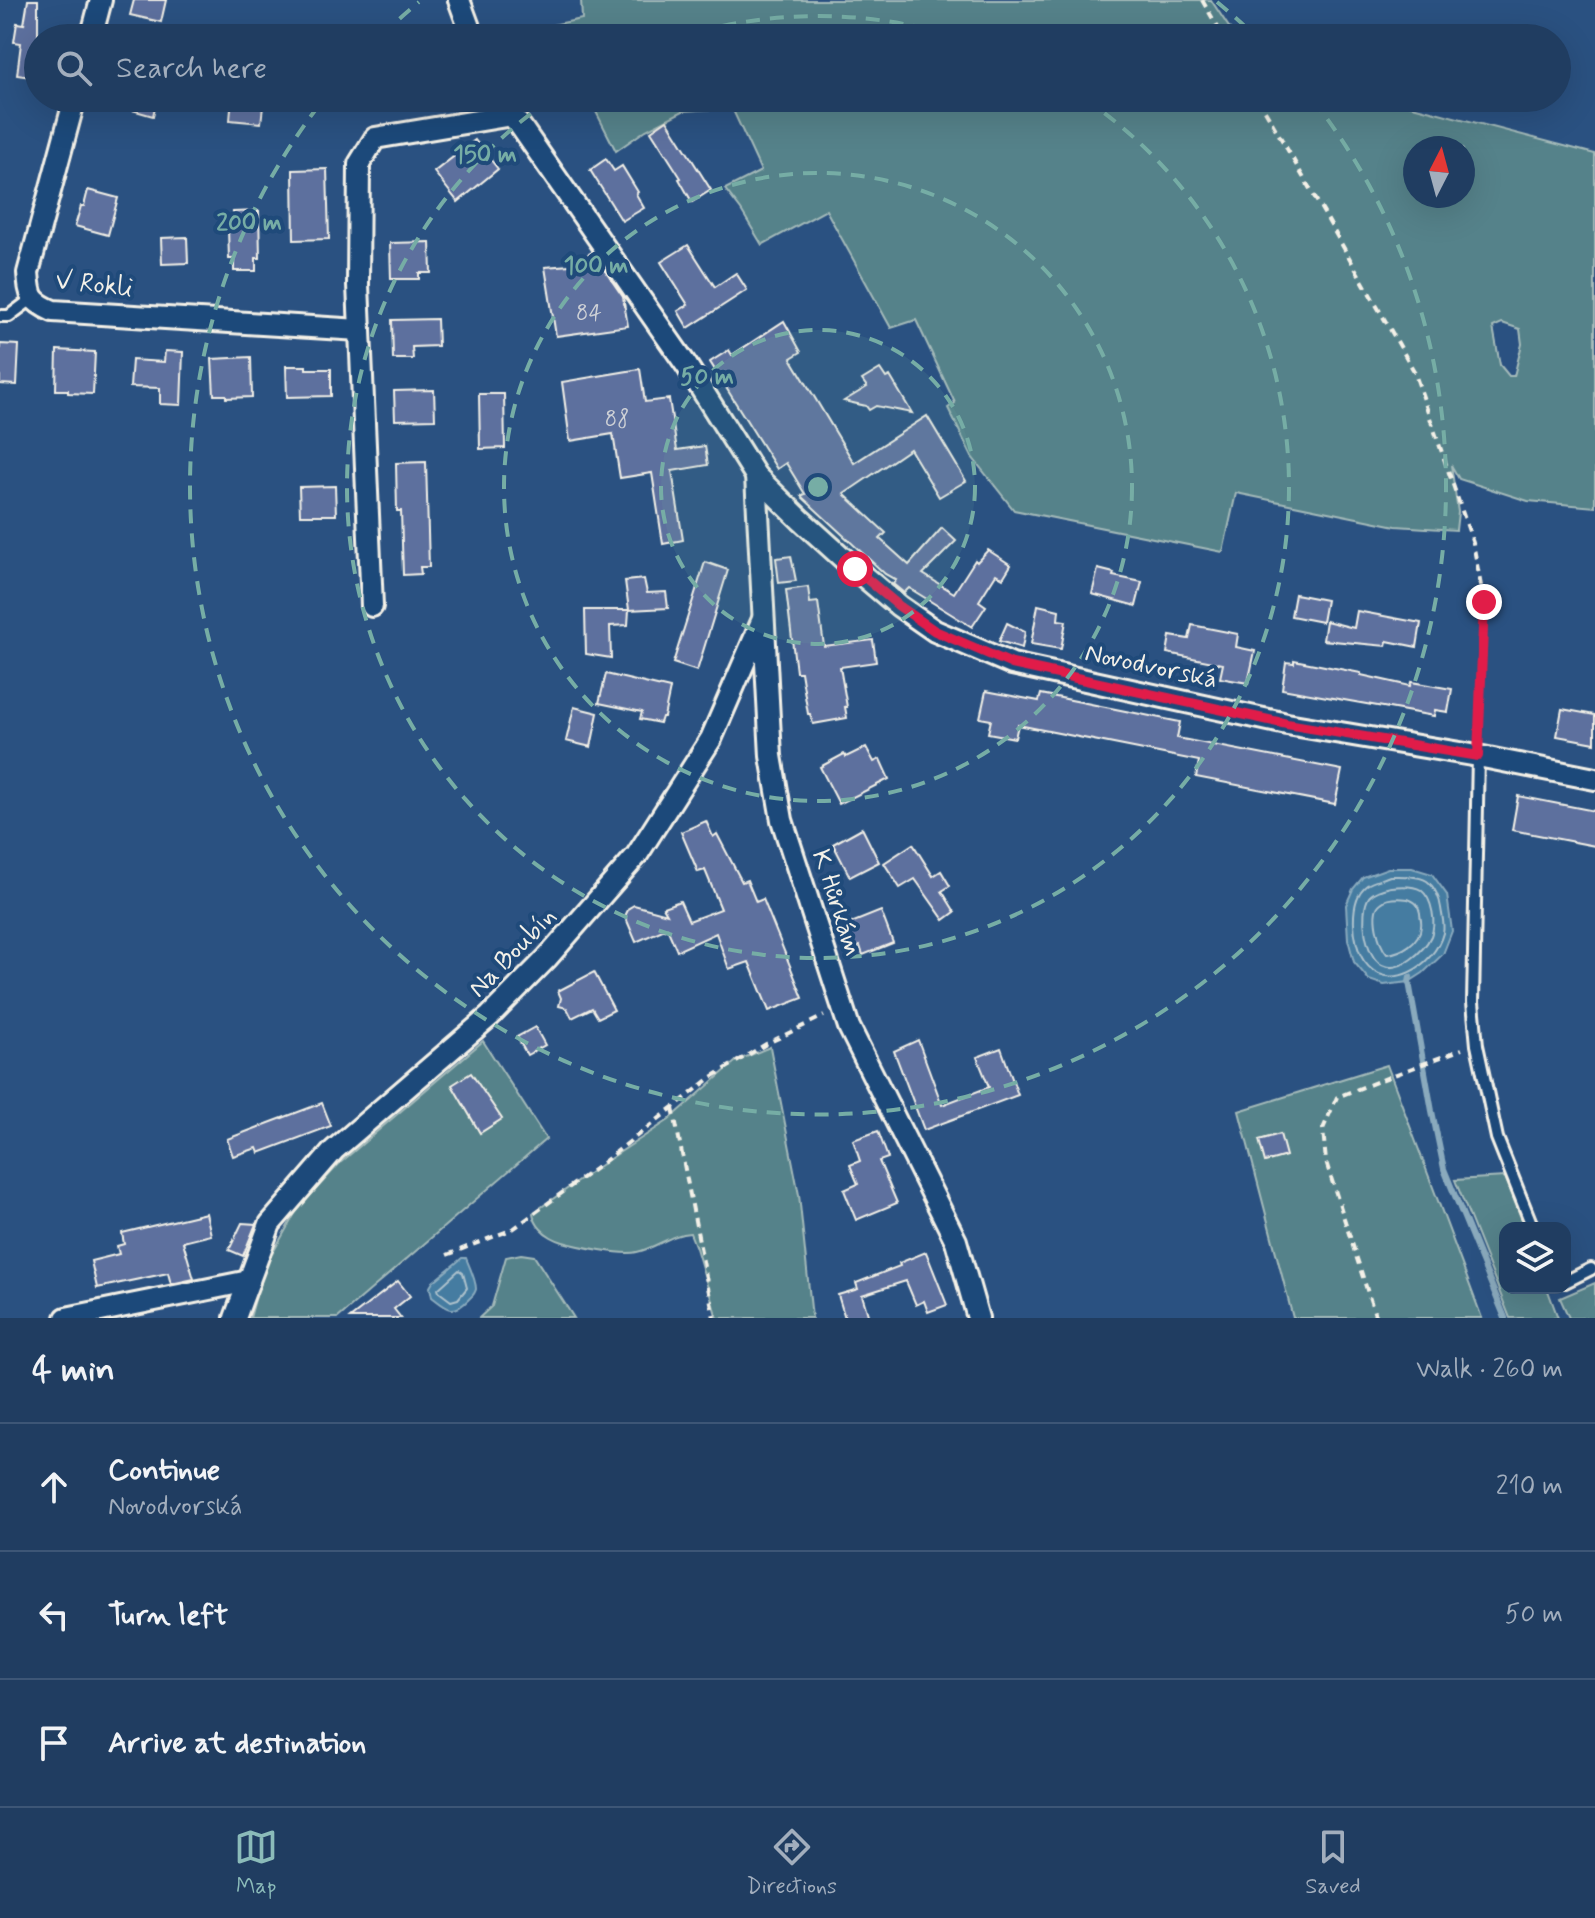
<!DOCTYPE html>
<html lang="en">
<head>
<meta charset="utf-8">
<style>
	body { margin:0; font-family:Mynerve,sans-serif; background:#284467; color:#f1f3f6 }
	.controls { position:absolute; right:24px; bottom:24px; display:grid; overflow:hidden; border-radius:16px; box-shadow:0 8px 32px #0002 }
	.controls button { width:72px; height:72px; display:grid; place-items:center; padding:0; border:0; border-bottom:2px solid #3d5676; background:#203d61; color:#f1f3f6; font:40px sans-serif }
	.compass { position:absolute; left:1403px; top:136px; width:72px; height:72px; border-radius:50%; background:#203d61; box-shadow:0 8px 32px #0002; rotate:6deg }
	.stop { position:absolute; width:24px; height:24px; margin:-18px; border:6px solid #e11d48; border-radius:50%; background:#fff }
	.stop.end { background:#e11d48; border-color:#fff; box-shadow:0 2px 8px #0008 }
	.list { margin:0; padding:0; list-style:none }
	h2 { display:flex; justify-content:space-between; align-items:center; height:104px; margin:0; padding:0 32px; font-size:34px }
	h2 small { font-size:26px; font-weight:400; color:#a2aebd }
	.list li { display:grid; grid-template-columns:52px 1fr auto; gap:24px; align-items:center; box-sizing:border-box; height:128px; padding:0 32px; border-top:2px solid #3d5676 }
	.list b { display:block; font-size:30px; white-space:nowrap }
	.list p { margin:0; font-size:26px; white-space:nowrap; color:#a2aebd }
	.list em { font-size:26px; font-style:normal; color:#a2aebd }
	.icon { flex:none; width:44px; height:44px; fill:none; stroke:currentColor; stroke-width:2; stroke-linecap:round; stroke-linejoin:round }
	.map { position:relative; flex:none; width:1595px; height:1318px; overflow:hidden }
	.search { position:absolute; background:#203d61; box-shadow:0 8px 32px #0002; left:24px; right:24px; top:24px; height:88px; display:flex; align-items:center; gap:20px; box-sizing:border-box; padding:0 28px; border-radius:44px; color:#a2aebd; font-size:30px }
	.sheet { height:488px; background:#203d61 }
	nav { display:flex; justify-content:space-around; align-items:center; box-sizing:border-box; height:112px; border-top:2px solid #3d5676; background:#203d61; font-size:22px; color:#a2aebd }
	nav a { display:grid; justify-items:center; gap:4px }
	nav .on { color:#8bbbb9 }
	.map>svg:first-child { display:block }
	.green { fill:#55828a; stroke:#a4bab9; stroke-width:2; fill-rule:evenodd }
	.water { fill:#447ba1; stroke:#8aaabd; stroke-width:2 }
	.lines { fill:none; stroke-linecap:round; stroke-linejoin:round }
	.shore { stroke:#aec2cc; stroke-width:2 }
	.stream { stroke:#8aaabd; stroke-width:6 }
	.building { fill:#5d709e; stroke:#f4f1e8; stroke-width:2 }
	.service-casing { stroke:#f4f1e8; stroke-width:16 }
	.minor-casing { stroke:#f4f1e8; stroke-width:26 }
	.path { stroke:#f4f1e8; stroke-width:4; stroke-dasharray:8 6; stroke-linecap:butt }
	.service { stroke:#1f4a7a; stroke-width:10 }
	.minor { stroke:#1f4a7a; stroke-width:20 }
	.route { stroke:#e11d48; stroke-width:10 }
	.ring { fill:none; stroke:#76ada5; stroke-width:4; stroke-dasharray:14 10 }
	.labels { text-anchor:middle; dominant-baseline:central; stroke-width:8; stroke-linejoin:round; paint-order:stroke }
	.number-label { font-size:22px; fill:#ced1d6 }
	.street-label { font-size:26px; fill:#f4f1e8; stroke:#1f4a7a }
	.centre { fill:#76ada5; stroke:#1f4a7a; stroke-width:4 }
	.ring-label { font-size:24px; text-anchor:middle; font-weight:bold; fill:#76ada5; stroke:#1f4a7a; stroke-width:8; stroke-linejoin:round; paint-order:stroke }
</style>
</head>
<body>
<div class="map">
<svg width="1595" height="1318" viewBox="0 0 1595 1318">
	<rect width="100%" height="100%" fill="#2a5181"/>
	<filter id="ink" filterUnits="userSpaceOnUse"><feTurbulence type="fractalNoise" baseFrequency=".0125" numOctaves="2"/><feDisplacementMap in="SourceGraphic" scale="16" xChannelSelector="R" yChannelSelector="G"/><feConvolveMatrix kernelMatrix="1 2 1 2 8 2 1 2 1" color-interpolation-filters="sRGB"/></filter>
	<g filter="url(#ink)">
		<!-- green -->
		<g class="green">
			<polygon points="581,0 1211,0 1236,38 534,38 532,29 582,19"/>
			<path d="M 589,98 L 1382,98 L 1595,154 L 1595,507 L 1528,501 L 1459,479 L 1451,465 L 1458,512 L 1456,530 L 1396,526 L 1236,493 L 1223,552 L 1014,510 L 972,457 L 948,408 L 955,403 L 916,320 L 891,328 L 826,210 L 762,245 L 741,210 L 725,189 L 761,171 L 732,108 L 683,111 L 646,130 L 616,151 ZM 1415,148 L 1463,148 L 1463,196 L 1415,196 ZM 1502,323 L 1520,329 L 1522,344 L 1514,376 L 1509,376 L 1500,365 L 1493,327 Z"/>
			<polygon points="483,1041 546,1139 338,1318 250,1318 263,1270 297,1210 340,1163"/>
			<path d="M 770,1047 L 799,1195 L 812,1318 L 717,1318 L 696,1248 L 690,1233 C 671,1234 656,1248 637,1252 C 624,1256 577,1246 563,1242 C 556,1240 546,1235 541,1229 C 537,1225 534,1219 533,1213 L 608,1160 L 669,1120 L 736,1061 Z"/>
			<polygon points="1387,1065 1482,1318 1293,1318 1239,1111"/>
			<polygon points="1505,1177 1525,1228 1505,1228 1505,1288 1547,1288 1558,1318 1510,1318 1455,1180"/>
			<polygon points="521,1254 534,1256 574,1318 479,1318 492,1306 506,1257"/>
			<polygon points="1595,1283 1595,1318 1569,1318 1560,1298"/>
		</g>
		<!-- water -->
		<g class="water">
			<polygon points="1388,868 1412,868 1432,874 1447,895 1452,931 1443,954 1423,973 1409,982 1384,985 1369,980 1354,962 1348,939 1346,905 1353,889 1363,877"/>
			<path d="M 462,1258 L 466,1258 C 469,1266 476,1280 476,1289 C 475,1294 472,1296 469,1299 C 453,1316 447,1309 432,1297 L 430,1287 L 433,1282 Z"/>
		</g>
		<g class="lines">
			<!-- shore -->
			<g class="shore">
				<path d="M 1390,876 C 1401,876 1417,875 1427,881 C 1435,887 1440,899 1441,908 C 1442,916 1445,925 1443,933 C 1435,965 1388,996 1364,961 C 1352,943 1348,899 1367,885 C 1373,881 1383,879 1390,876 Z"/>
				<path d="M 1391,887 C 1400,886 1413,885 1421,890 C 1433,899 1436,924 1431,936 C 1424,951 1400,974 1382,965 C 1365,957 1359,912 1369,897 C 1374,891 1383,889 1391,887 Z"/>
				<path d="M 1408,899 C 1416,902 1418,904 1420,913 C 1420,917 1422,922 1421,926 C 1420,942 1401,953 1387,954 C 1379,945 1369,911 1381,903 C 1388,897 1400,898 1408,899 Z"/>
				<polygon points="459,1270 463,1273 467,1288 458,1299 451,1301 439,1292 438,1289"/>
			</g>
			<!-- stream -->
			<polyline class="stream" points="1410,977 1409,982 1432,1111 1444,1169 1505,1318"/>
		</g>
		<!-- building -->
		<g class="building">
			<polygon points="28,0 38,0 38,78 17,75 21,43 14,42 17,23 24,24"/>
			<polygon points="134,0 166,0 161,22 130,15"/>
			<polygon points="108,98 157,98 153,116 108,103"/>
			<polygon points="232,98 264,98 261,123 230,120"/>
			<polygon points="667,120 711,190 692,202 679,179 681,178 651,131"/>
			<polygon points="475,140 498,169 458,202 434,172"/>
			<polygon points="606,159 614,171 622,166 638,192 636,194 644,208 622,221 590,170"/>
			<polygon points="327,169 329,239 294,240 293,170"/>
			<polygon points="88,190 118,198 108,235 75,226 81,206 84,206"/>
			<polygon points="259,211 260,258 256,258 256,271 234,271 234,259 229,259 228,229 234,228 233,212"/>
			<polygon points="187,237 188,263 162,264 161,238"/>
			<polygon points="430,242 431,273 419,273 419,279 391,279 390,243"/>
			<polygon points="688,245 715,287 736,273 747,290 688,328 678,311 688,305 661,262"/>
			<polygon points="592,252 623,297 628,326 556,336 545,267 570,265"/>
			<polygon points="437,319 438,346 412,347 413,359 393,359 392,320"/>
			<polygon points="784,321 801,352 791,358 854,463 927,416 966,481 939,497 910,449 844,494 886,533 880,539 909,565 942,528 956,541 923,574 954,593 975,560 977,562 988,550 1011,565 1003,578 996,574 979,601 986,606 972,627 909,588 904,593 893,584 896,580 885,574 801,496 805,494 786,463 777,469 710,362 729,350 732,355"/>
			<polygon points="0,344 19,345 17,385 0,384"/>
			<polygon points="57,350 95,352 93,394 68,393 68,390 56,390"/>
			<polygon points="165,351 183,352 181,405 160,404 160,388 130,387 132,360 164,362"/>
			<polygon points="251,357 252,397 226,398 226,395 214,395 212,359"/>
			<polygon points="286,366 306,366 306,369 331,369 331,396 287,397"/>
			<polygon points="640,369 645,402 669,399 677,450 705,446 708,465 672,471 683,540 663,544 652,473 620,478 613,434 570,441 562,382"/>
			<polygon points="880,369 886,378 890,376 912,413 876,406 869,410 866,406 844,401 867,387 862,380"/>
			<polygon points="434,390 435,419 395,420 394,391"/>
			<polygon points="479,394 504,394 505,448 480,449"/>
			<polygon points="426,462 429,567 420,567 421,574 403,575 401,511 397,511 396,463"/>
			<polygon points="335,486 336,515 300,515 299,487"/>
			<polygon points="791,556 796,581 779,583 776,558"/>
			<polygon points="705,562 728,570 697,671 673,663"/>
			<polygon points="1098,569 1114,573 1113,576 1142,582 1136,606 1092,594"/>
			<polygon points="644,579 647,593 666,592 668,608 629,610 625,581"/>
			<polygon points="808,587 810,603 818,602 824,646 873,640 876,662 840,667 847,707 845,707 847,718 813,724 810,714 808,714 801,672 796,672 786,590"/>
			<polygon points="1295,594 1326,600 1322,622 1291,616"/>
			<polygon points="1038,605 1059,610 1058,620 1066,621 1061,649 1031,644"/>
			<polygon points="585,610 629,610 628,625 610,626 611,658 586,654"/>
			<polygon points="1357,611 1421,623 1417,647 1387,641 1386,646 1323,640 1326,621 1354,628"/>
			<polygon points="1007,623 1025,632 1022,648 999,641"/>
			<polygon points="1192,625 1238,634 1236,647 1255,651 1248,683 1220,678 1223,664 1167,653 1170,636 1189,639"/>
			<polygon points="1294,660 1361,673 1361,675 1410,686 1411,682 1452,689 1448,712 1435,710 1434,716 1282,689 1286,662 1294,663"/>
			<polygon points="606,674 670,689 664,717 662,717 660,723 640,719 642,712 599,703"/>
			<polygon points="986,691 1039,701 1041,694 1180,722 1177,738 1342,770 1335,804 1196,777 1199,761 1018,725 1015,738 988,733 991,720 980,718"/>
			<polygon points="574,707 598,713 591,747 566,741"/>
			<polygon points="1562,709 1595,715 1595,743 1557,736"/>
			<polygon points="866,747 874,762 880,759 889,779 839,804 820,767 844,754 846,757"/>
			<polygon points="1518,796 1595,811 1595,846 1512,830"/>
			<polygon points="706,821 713,837 717,834 742,882 747,880 756,902 763,899 803,998 769,1011 749,962 729,969 716,933 677,951 667,928 636,942 625,916 629,908 634,905 667,914 663,907 680,901 689,921 721,909 705,870 698,872 681,832"/>
			<polygon points="862,828 879,862 850,877 833,844"/>
			<polygon points="913,844 933,876 941,871 950,886 942,891 955,912 944,920 915,879 900,888 884,863"/>
			<polygon points="881,911 893,943 863,955 860,946 855,948 846,925"/>
			<polygon points="594,972 614,1010 598,1018 592,1008 572,1018 567,1008 559,1006 561,998 558,991"/>
			<polygon points="535,1027 545,1045 527,1055 517,1037"/>
			<polygon points="918,1040 942,1105 989,1087 977,1057 1001,1048 1018,1095 924,1130 894,1051"/>
			<polygon points="471,1073 502,1119 480,1133 452,1085"/>
			<polygon points="322,1103 331,1126 259,1153 257,1148 233,1156 227,1139"/>
			<polygon points="878,1131 888,1158 879,1161 897,1203 856,1220 844,1190 858,1184 850,1165 860,1161 853,1140"/>
			<polygon points="1280,1134 1286,1156 1265,1162 1259,1140"/>
			<polygon points="206,1213 211,1235 183,1242 194,1279 171,1284 168,1273 97,1288 91,1261 119,1254 117,1246 124,1244 122,1233"/>
			<polygon points="242,1223 256,1224 243,1256 229,1250"/>
			<polygon points="926,1252 947,1305 928,1312 924,1301 916,1305 906,1281 862,1295 869,1318 845,1318 838,1295 858,1289 856,1283 900,1266 899,1263"/>
			<polygon points="398,1281 410,1296 394,1309 401,1318 350,1318"/>
		</g>
		<g class="lines">
			<defs>
				<g id="service">
					<polyline points="0,316 9,316 33,298"/>
					<polyline points="1478,756 1473,1002 1477,1045 1497,1138 1533,1228"/>
					<polyline points="1565,1282 1591,1269"/>
				</g>
				<g id="minor">
					<polyline points="459,0 473,38"/>
					<polyline points="91,38 101,0"/>
					<path d="M 75,98 L 28,273 C 30,296 30,301 53,311 L 360,330"/>
					<polyline points="498,98 521,127 687,366 756,476 801,520 855,569 899,606 935,631 1012,664 1287,724 1478,756 1595,779"/>
					<polyline points="756,476 771,756 782,820 849,1027 956,1241 978,1318"/>
					<polyline points="372,606 358,285 359,164 375,138 512,115"/>
					<polyline points="66,1318 249,1281"/>
					<polyline points="235,1318 270,1224 334,1150 490,1016 547,958 637,855 711,739 763,619"/>
				</g>
			</defs>
			<!-- service casing -->
			<use href="#service" class="service-casing"/>
			<!-- minor casing -->
			<use href="#minor" class="minor-casing"/>
			<!-- path -->
			<g class="path">
				<polyline points="1202,0 1224,38"/>
				<polyline points="1258,98 1414,371 1473,543 1484,602 1479,735"/>
				<polyline points="673,1108 714,1318"/>
				<polyline points="447,1255 513,1229 601,1164 712,1077 766,1044 824,1016"/>
				<polyline points="1376,1318 1326,1162 1323,1129 1337,1097 1462,1049"/>
			</g>
			<!-- service -->
			<use href="#service" class="service"/>
			<!-- minor -->
			<use href="#minor" class="minor"/>
		</g>
	</g>
	<g class="lines" filter="url(#ink)">
		<!-- route -->
		<polyline class="route" points="855,569 899,606 935,631 1012,664 1287,724 1478,756 1484,602"/>
	</g>
	<!-- distance rings -->
	<circle cx="818" cy="487" r="157" fill="#76ada5" fill-opacity=".12"/>
	<g class="ring">
		<circle cx="818" cy="487" r="157"/>
		<circle cx="818" cy="487" r="314"/>
		<path d="M676 38A471 471 0 0 1 960 38M1085 99A471 471 0 1 1 551 99"/>
		<path d="M382 35A628 628 0 0 1 419 2M1217 2A628 628 0 0 1 1254 35M1313 100A628 628 0 1 1 323 100"/>
	</g>
	<g class="labels">
		<!-- number labels -->
		<g class="number-label">
			<text x="589" y="314">84</text>
			<text x="617" y="420">88</text>
		</g>
		<!-- street labels -->
		<g class="street-label">
			<text transform="translate(94 285) rotate(6)">V Rokli</text>
			<text transform="translate(1151 667) rotate(12)">Novodvorská</text>
			<text transform="translate(836 903) rotate(72)">K Hůrkám</text>
			<text transform="translate(513 953) rotate(-46)">Na Boubín</text>
		</g>
	</g>
	<circle cx="818" cy="487" r="12" class="centre"/>
	<g class="ring-label">
		<text x="485" y="162">150 m</text>
		<text x="249" y="230">200 m</text>
		<text x="596" y="273">100 m</text>
		<text x="707" y="384">50 m</text>
	</g>
</svg>
<div class="controls">
<button><svg class="icon" aria-label="layers" viewBox="0 0 24 24"><path d="M12 4l9 5-9 5-9-5zM3 14l9 5 9-5"/></svg></button>
</div>
<svg class="compass" viewBox="-18 -18 36 36"><path d="M0-13l5 13h-10z" fill="#e53935"/><path d="M0 13l5-13h-10z" fill="#a2aebd"/></svg>
<div class="stop" style="left:855px;top:569px"></div>
<div class="stop end" style="left:1484px;top:602px"></div>
<div class="search"><svg class="icon" aria-label="search" viewBox="0 0 24 24"><circle cx="10" cy="10" r="6"/><path d="M15 15l6 6"/></svg>Search here</div>
</div>
<section class="sheet">
<h2>4 min<small>Walk · 260 m</small></h2>
<ul class="list">
<li><svg class="icon" aria-label="ahead" viewBox="0 0 24 24"><path d="M12 20V5M6 11l6-6 6 6"/></svg><div><b>Continue</b><p>Novodvorská</p></div><em>210 m</em></li>
<li><svg class="icon" aria-label="left" viewBox="0 0 24 24"><path d="M17 20v-9H6M10 6l-5 5 5 5"/></svg><div><b>Turn left</b></div><em>50 m</em></li>
<li><svg class="icon" aria-label="arrive" viewBox="0 0 24 24"><path d="M6 21V4h12l-3 4 3 4H6"/></svg><div><b>Arrive at destination</b></div></li>
</ul>
</section>
<nav>
<a class="on"><svg class="icon" aria-label="map" viewBox="0 0 24 24"><path d="M3 6l6-2 6 2 6-2v14l-6 2-6-2-6 2zM9 4v14M15 6v14"/></svg>Map</a>
<a><svg class="icon" aria-label="directions" viewBox="0 0 24 24"><path d="M12 3l9 9-9 9-9-9zM9 14v-3h6M13 9l2 2-2 2"/></svg>Directions</a>
<a><svg class="icon" aria-label="saved" viewBox="0 0 24 24"><path d="M7 4h10v16l-5-4-5 4z"/></svg>Saved</a>
</nav>
</body>
</html>
